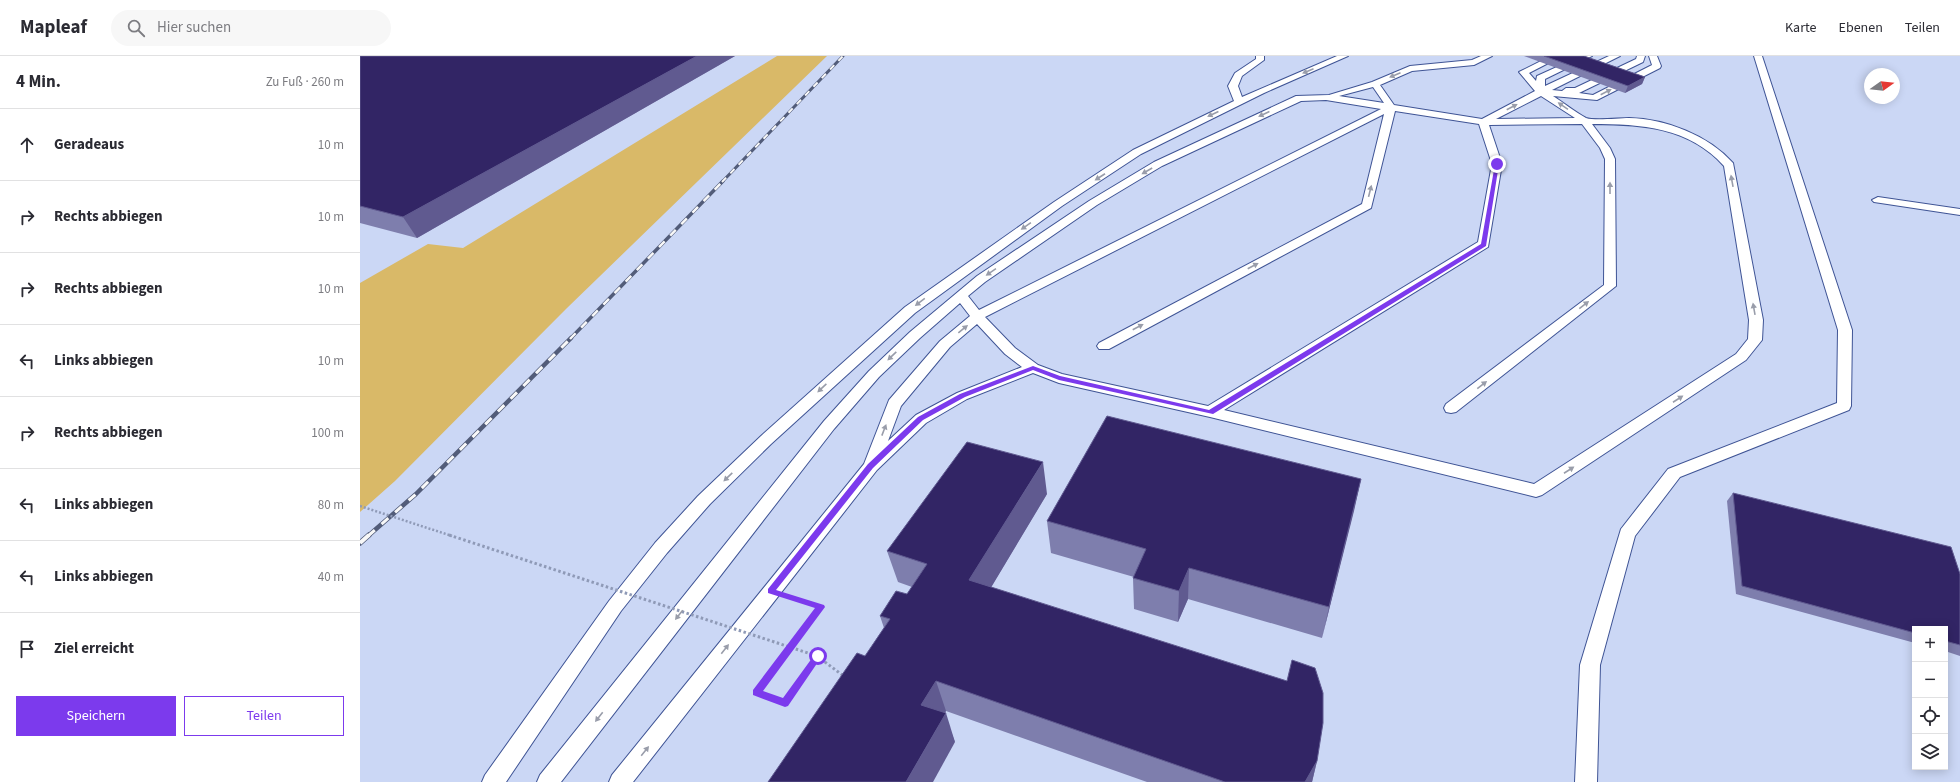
<!DOCTYPE html>
<html lang="de">
<head>
<meta charset="utf-8">
<style>
	body { margin:0; font-family:"Source Sans 3",sans-serif; background:#f7f7f7; color:#2b2b33 }
	.controls { position:absolute; right:12px; bottom:12px; display:grid; overflow:hidden; border-radius:0px; box-shadow:0 2px 10px #0003 }
	.controls button { width:36px; height:36px; display:grid; place-items:center; padding:0; border:0; border-bottom:1px solid #e1e1e2; background:#fff; color:#2b2b33; font:20px sans-serif }
	.compass { position:absolute; left:1504px; top:12px; width:36px; height:36px; border-radius:50%; background:#fff; box-shadow:0 2px 10px #0003; rotate:75deg }
	.stop { position:absolute; width:12px; height:12px; margin:-9px; border:3px solid #7c3aed; border-radius:50%; background:#fff }
	.stop.end { background:#7c3aed; border-color:#fff; box-shadow:0 1px 4px #0008 }
	.list { margin:0; padding:0; list-style:none }
	h2 { display:flex; justify-content:space-between; align-items:center; height:52px; margin:0; padding:0 16px; font-size:17px }
	h2 small { font-size:13px; font-weight:400; color:#7c7c81 }
	.list li { display:grid; grid-template-columns:26px 1fr auto; gap:12px; align-items:center; box-sizing:border-box; height:72px; padding:0 16px; border-top:1px solid #e1e1e2 }
	.list b { display:block; font-size:15px; white-space:nowrap }
	.list em { font-size:13px; font-style:normal; color:#7c7c81 }
	.actions { display:flex; gap:8px; padding:12px 16px }
	.actions a { flex:1; padding:9px 0; border:1px solid #7c3aed; border-radius:0px; text-align:center; font-size:14px; color:#7c3aed }
	.actions .main { background:#7c3aed; color:#fff }
	.icon { flex:none; width:22px; height:22px; fill:none; stroke:currentColor; stroke-width:2; stroke-linecap:round; stroke-linejoin:round }
	.map { position:relative; flex:none; width:1600px; height:726px; overflow:hidden }
	header { display:flex; align-items:center; gap:24px; box-sizing:border-box; height:56px; padding:0 20px; background:#fff; border-bottom:1px solid #e1e1e2 }
	header strong { font-size:19px }
	nav { display:flex; gap:22px; margin-inline-start:auto; font-size:14px }
	.search { width:280px; height:36px; background:#f7f7f7; display:flex; align-items:center; gap:10px; box-sizing:border-box; padding:0 14px; border-radius:22px; color:#7c7c81; font-size:15px }
	main { display:flex }
	aside { flex:1; background:#fff }
	.map>svg:first-child { display:block }
	.green { fill:#d9b968 }
	.lines { fill:none; stroke-linecap:round; stroke-linejoin:round }
	.service-casing { stroke:#3f5495; stroke-width:2 }
	.path { stroke:#8f9ab7; stroke-width:3; stroke-dasharray:2.5 2.5; stroke-linecap:butt }
	.service { fill:#fff; fill-rule:evenodd }
	.rail-far3-casing { stroke:#525c79; stroke-width:3 }
	.rail-far2-casing { stroke:#525c79; stroke-width:3.5 }
	.rail-far1-casing { stroke:#525c79; stroke-width:4.5 }
	.rail-casing { stroke:#525c79; stroke-width:5.5 }
	.rail-far3 { stroke:#f8f8f8; stroke-width:2; stroke-dasharray:6; stroke-linecap:butt }
	.rail-far2 { stroke:#f8f8f8; stroke-width:2.5; stroke-dasharray:8; stroke-linecap:butt }
	.rail-far1 { stroke:#f8f8f8; stroke-width:3; stroke-dasharray:9; stroke-linecap:butt }
	.rail { stroke:#f8f8f8; stroke-width:4; stroke-dasharray:12; stroke-linecap:butt }
	.path-bridge-far1 { stroke:#8f9ab7; stroke-width:2.5; stroke-dasharray:2 2; stroke-linecap:butt }
	.path-bridge { stroke:#8f9ab7; stroke-width:3; stroke-dasharray:2.5 2.5; stroke-linecap:butt }
	.wall { fill:#7e7ead }
	.shaded-wall { fill:#605a90 }
	.building { fill:#322565; stroke:#605a90 }
	.oneway { fill:#999daa }
	.route { fill:#7c3aed }
</style>
</head>
<body>
<header>
<strong>Mapleaf</strong>
<div class="search"><svg class="icon" aria-label="search" viewBox="0 0 24 24"><circle cx="10" cy="10" r="6"/><path d="M15 15l6 6"/></svg>Hier suchen</div>
<nav><a>Karte</a><a>Ebenen</a><a>Teilen</a></nav>
</header>
<main>
<aside>
<h2>4 Min.<small>Zu Fuß · 260 m</small></h2>
<ul class="list">
<li><svg class="icon" aria-label="ahead" viewBox="0 0 24 24"><path d="M12 20V5M6 11l6-6 6 6"/></svg><div><b>Geradeaus</b></div><em>10 m</em></li>
<li><svg class="icon" aria-label="right" viewBox="0 0 24 24"><path d="M7 20v-9h11M14 6l5 5-5 5"/></svg><div><b>Rechts abbiegen</b></div><em>10 m</em></li>
<li><svg class="icon" aria-label="right" viewBox="0 0 24 24"><path d="M7 20v-9h11M14 6l5 5-5 5"/></svg><div><b>Rechts abbiegen</b></div><em>10 m</em></li>
<li><svg class="icon" aria-label="left" viewBox="0 0 24 24"><path d="M17 20v-9H6M10 6l-5 5 5 5"/></svg><div><b>Links abbiegen</b></div><em>10 m</em></li>
<li><svg class="icon" aria-label="right" viewBox="0 0 24 24"><path d="M7 20v-9h11M14 6l5 5-5 5"/></svg><div><b>Rechts abbiegen</b></div><em>100 m</em></li>
<li><svg class="icon" aria-label="left" viewBox="0 0 24 24"><path d="M17 20v-9H6M10 6l-5 5 5 5"/></svg><div><b>Links abbiegen</b></div><em>80 m</em></li>
<li><svg class="icon" aria-label="left" viewBox="0 0 24 24"><path d="M17 20v-9H6M10 6l-5 5 5 5"/></svg><div><b>Links abbiegen</b></div><em>40 m</em></li>
<li><svg class="icon" aria-label="arrive" viewBox="0 0 24 24"><path d="M6 21V4h12l-3 4 3 4H6"/></svg><div><b>Ziel erreicht</b></div></li>
</ul>
<div class="actions"><a class="main">Speichern</a><a>Teilen</a></div>
</aside>
<div class="map">
<svg width="1600" height="726" viewBox="0 0 1600 726">
	<rect width="100%" height="100%" fill="#cbd7f5"/>
	<!-- green -->
	<polygon class="green" points="417,0 467,0 206,253 35,425 0,456 0,227 68,188 103,192"/>
	<g class="lines">
		<defs>
			<g id="service">
				<polygon points="896,0 904,0 904,4 882,20 878,30 882,41 977,0 988,0 904,37 781,98 702,150 555,257 411,388 350,448 307,497 261,555 146,726 122,726 125,719 249,545 295,487 338,440 401,380 545,251 694,146 773,94 874,45 868,30 875,17 896,3"/>
				<path d="M 1121,0 L 1132,0 L 1114,9 L 1052,15 L 1020,29 L 1034,49 L 1122,63 L 1175,35 L 1159,16 L 1191,0 L 1202,0 L 1169,17 L 1176,25 L 1177,20 L 1221,0 L 1232,0 L 1185,23 L 1185,30 L 1249,0 L 1260,0 L 1192,34 L 1202,35 L 1206,32 L 1215,32 L 1276,3 L 1277,0 L 1285,0 L 1283,6 L 1219,37 L 1233,39 L 1292,9 L 1289,0 L 1297,0 L 1301,10 L 1300,12 L 1237,44 L 1193,40 C 1204,47 1215,56 1226,62 C 1235,65 1259,62 1269,62 C 1306,63 1348,79 1373,107 L 1403,264 L 1402,284 L 1386,304 L 1182,439 L 1176,441 L 850,361 L 699,327 L 673,317 L 607,343 L 566,367 L 517,414 L 273,726 L 249,726 L 252,719 L 504,408 L 529,344 L 580,285 L 610,260 L 600,247 L 560,282 L 519,321 L 474,373 L 201,726 L 177,726 L 180,719 L 464,365 L 509,315 L 550,276 L 617,220 L 729,145 L 794,106 L 936,40 L 969,39 L 1012,26 L 1050,10 L 1112,4 ZM 1013,31 L 1024,47 L 979,40 ZM 1181,40 L 1215,62 L 1136,63 ZM 966,44 L 1021,53 L 619,254 L 608,240 L 625,226 L 737,149 L 802,110 L 941,45 ZM 1035,55 L 1119,68 L 1132,108 L 1118,186 L 848,350 L 702,318 L 678,309 L 655,292 L 625,261 L 1024,58 L 1002,148 L 739,287 L 737,290 L 739,293 L 749,293 L 1011,152 ZM 1222,68 L 1240,92 L 1245,103 L 1244,229 L 1086,348 L 1084,352 L 1086,356 L 1091,357 L 1096,356 L 1256,230 L 1255,103 L 1250,92 L 1232,68 C 1281,68 1329,71 1364,110 L 1389,264 L 1388,283 L 1376,298 L 1174,428 L 864,354 L 1128,191 L 1142,108 L 1129,69 ZM 617,268 L 645,298 L 662,311 L 597,337 L 556,359 L 528,385 L 541,350 L 590,291 Z"/>
				<polygon points="1394,0 1402,0 1492,274 1491,350 1489,354 1320,421 1275,480 1240,609 1237,726 1215,726 1220,609 1261,473 1308,413 1477,347 1478,274"/>
				<polygon points="1518,141 1600,153 1600,159 1514,146 1512,144"/>
			</g>
		</defs>
		<!-- service casing -->
		<use href="#service" class="service-casing"/>
		<!-- path -->
		<polyline class="path" points="442,545 461,551 396,637 425,647 457,600 485,621"/>
		<!-- service -->
		<use href="#service" class="service"/>
		<defs>
			<polyline id="rail-far3" points="362,126 483,0"/>
			<polyline id="rail-far2" points="210,283 363,125"/>
			<polyline id="rail-far1" points="8,480 56,438 211,282"/>
			<polyline id="rail" points="0,487 9,479"/>
		</defs>
		<!-- rail-far3 casing -->
		<use href="#rail-far3" class="rail-far3-casing"/>
		<!-- rail-far2 casing -->
		<use href="#rail-far2" class="rail-far2-casing"/>
		<!-- rail-far1 casing -->
		<use href="#rail-far1" class="rail-far1-casing"/>
		<!-- rail casing -->
		<use href="#rail" class="rail-casing"/>
		<!-- rail-far3 -->
		<use href="#rail-far3" class="rail-far3"/>
		<!-- rail-far2 -->
		<use href="#rail-far2" class="rail-far2"/>
		<!-- rail-far1 -->
		<use href="#rail-far1" class="rail-far1"/>
		<!-- rail -->
		<use href="#rail" class="rail"/>
		<!-- path-bridge-far1 -->
		<polyline class="path-bridge-far1" points="0,450 92,480"/>
		<!-- path-bridge -->
		<polyline class="path-bridge" points="89,479 457,600"/>
	</g>
	<!-- wall -->
	<g class="wall">
		<polygon points="0,0 375,0 57,182 0,167"/>
		<polygon points="1164,0 1224,0 1285,21 1282,28 1265,37"/>
		<polygon points="1001,423 962,582 828,543 818,566 774,553 773,522 774,521 691,497 687,465"/>
		<polygon points="1373,437 1600,518 1600,600 1585,595 1585,573 1555,573 1555,587 1376,538 1367,445"/>
		<polygon points="687,438 631,531 957,705 952,726 787,726 586,655 584,657 595,686 505,600 524,572 520,560 547,538 552,531 538,526 527,495"/>
	</g>
	<!-- shaded-wall -->
	<g class="shaded-wall">
		<polygon points="337,0 375,0 57,182 43,161"/>
		<polygon points="1285,21 1282,28 1265,37 1268,30"/>
		<polygon points="683,406 687,438 617,555 609,524"/>
		<polygon points="1001,423 994,455 962,582 969,551"/>
		<polygon points="829,512 828,543 818,566 819,535"/>
		<polygon points="576,625 586,655 572,678 561,649"/>
		<polygon points="586,657 595,686 573,726 546,726"/>
		<polygon points="957,705 952,726 945,726"/>
	</g>
	<!-- building -->
	<g class="building">
		<polygon points="0,0 337,0 43,161 0,150"/>
		<polygon points="1184,0 1224,0 1285,21 1268,30"/>
		<polygon points="747,360 1001,423 969,551 829,512 819,535 773,522 786,493 687,465"/>
		<polygon points="607,386 683,406 609,524 927,625 932,604 955,612 963,637 963,667 957,705 945,726 865,726 576,625 561,649 586,657 546,726 408,726 497,597 505,600 530,563 520,560 536,535 547,538 567,508 527,495"/>
		<polygon points="1373,437 1591,491 1600,518 1600,589 1585,585 1585,573 1555,573 1555,577 1382,530"/>
	</g>
	<!-- one-way arrows -->
	<defs><path id="oneway-solid" d="M-6-.8H1V-3.2L6.5 0L1 3.2V.8H-6Z"/></defs>
	<g class="oneway">
		<use href="#oneway-solid" transform="translate(948 15) rotate(157)"/>
		<use href="#oneway-solid" transform="translate(1035 19) rotate(157)"/>
		<use href="#oneway-solid" transform="translate(1246 36) rotate(-27)"/>
		<use href="#oneway-solid" transform="translate(1203 50) rotate(-146)"/>
		<use href="#oneway-solid" transform="translate(1152 51) rotate(-28)"/>
		<use href="#oneway-solid" transform="translate(853 58) rotate(155)"/>
		<use href="#oneway-solid" transform="translate(904 58) rotate(155)"/>
		<use href="#oneway-solid" transform="translate(787 115) rotate(150)"/>
		<use href="#oneway-solid" transform="translate(740 121) rotate(147)"/>
		<use href="#oneway-solid" transform="translate(1372 125) rotate(-100)"/>
		<use href="#oneway-solid" transform="translate(1250 132) rotate(-90)"/>
		<use href="#oneway-solid" transform="translate(1010 135) rotate(-76)"/>
		<use href="#oneway-solid" transform="translate(666 170) rotate(145)"/>
		<use href="#oneway-solid" transform="translate(893 210) rotate(-28)"/>
		<use href="#oneway-solid" transform="translate(631 216) rotate(146)"/>
		<use href="#oneway-solid" transform="translate(560 246) rotate(143)"/>
		<use href="#oneway-solid" transform="translate(1224 249) rotate(-38)"/>
		<use href="#oneway-solid" transform="translate(1394 253) rotate(-100)"/>
		<use href="#oneway-solid" transform="translate(778 271) rotate(-28)"/>
		<use href="#oneway-solid" transform="translate(603 273) rotate(-39)"/>
		<use href="#oneway-solid" transform="translate(532 300) rotate(136)"/>
		<use href="#oneway-solid" transform="translate(1122 329) rotate(-38)"/>
		<use href="#oneway-solid" transform="translate(462 332) rotate(137)"/>
		<use href="#oneway-solid" transform="translate(1318 343) rotate(-33)"/>
		<use href="#oneway-solid" transform="translate(524 374) rotate(-69)"/>
		<use href="#oneway-solid" transform="translate(1209 414) rotate(-33)"/>
		<use href="#oneway-solid" transform="translate(368 421) rotate(136)"/>
		<use href="#oneway-solid" transform="translate(319 559) rotate(128)"/>
		<use href="#oneway-solid" transform="translate(365 593) rotate(-52)"/>
		<use href="#oneway-solid" transform="translate(239 661) rotate(128)"/>
		<use href="#oneway-solid" transform="translate(285 695) rotate(-51)"/>
	</g>
	<!-- route -->
	<polygon class="route" points="1137,107 1139,108 1126,190 853,358 699,324 673,314 605,341 563,364 513,412 416,534 464,549 465,551 403,635 423,642 455,598 460,598 460,603 428,650 425,651 393,639 393,634 455,552 408,537 408,533 508,408 558,361 600,338 673,310 700,320 849,354 1121,188 1135,108"/>
</svg>
<div class="controls">
<button>+</button>
<button>−</button>
<button><svg class="icon" aria-label="locate" viewBox="0 0 24 24"><circle cx="12" cy="12" r="6"/><path d="M12 2v4M12 18v4M2 12h4M18 12h4"/></svg></button>
<button><svg class="icon" aria-label="layers" viewBox="0 0 24 24"><path d="M12 4l9 5-9 5-9-5zM3 14l9 5 9-5"/></svg></button>
</div>
<svg class="compass" viewBox="-18 -18 36 36"><path d="M0-13l5 13h-10z" fill="#e53935"/><path d="M0 13l5-13h-10z" fill="#7c7c81"/></svg>
<div class="stop" style="left:458px;top:600px"></div>
<div class="stop end" style="left:1137px;top:108px"></div>
</div>
</main>
</body>
</html>
